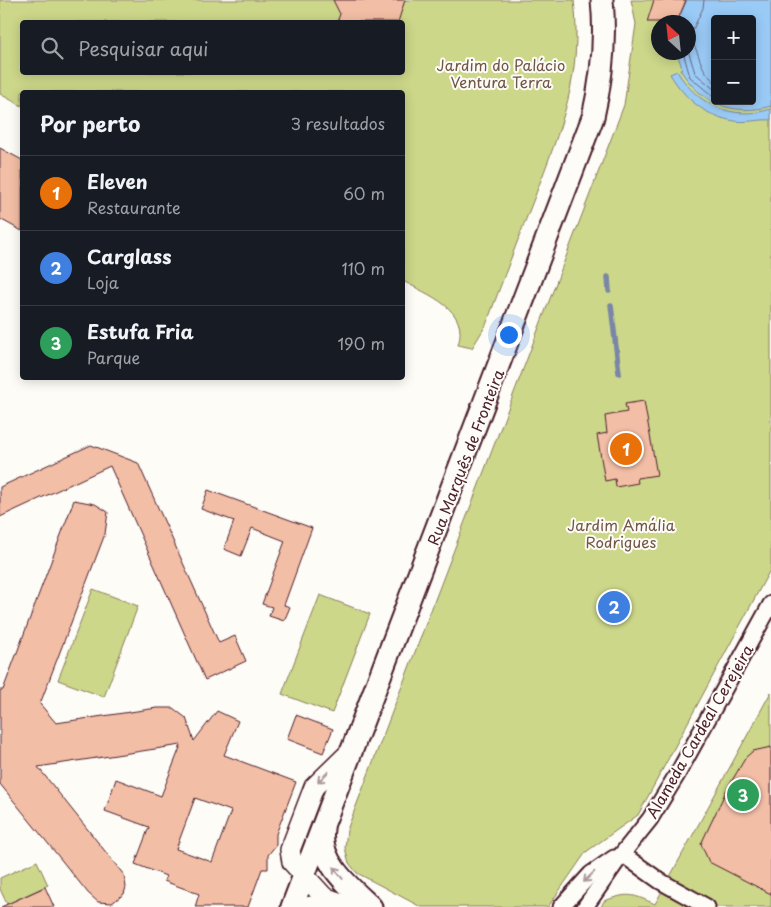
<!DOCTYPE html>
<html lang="pt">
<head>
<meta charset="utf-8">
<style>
	body { margin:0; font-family:"Playpen Sans",sans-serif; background:#242831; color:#f1f3f6 }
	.controls { position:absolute; right:15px; top:15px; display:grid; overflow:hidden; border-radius:5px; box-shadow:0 2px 12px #0003 }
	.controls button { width:45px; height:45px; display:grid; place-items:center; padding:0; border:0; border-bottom:1px solid #363941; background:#171b24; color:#f1f3f6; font:25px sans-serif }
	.compass { position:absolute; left:651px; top:15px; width:45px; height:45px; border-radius:50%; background:#171b24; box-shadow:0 2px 12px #0003; rotate:333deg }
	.you { position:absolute; left:508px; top:334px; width:18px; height:18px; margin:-12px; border:4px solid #fff; border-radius:50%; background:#1a73e8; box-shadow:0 0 0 8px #1a73e833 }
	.badge { display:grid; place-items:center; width:32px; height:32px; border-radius:50%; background:#a6949b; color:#fff; font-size:16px; font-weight:700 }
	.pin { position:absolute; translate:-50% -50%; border:2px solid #fff; box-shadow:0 1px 5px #0006 }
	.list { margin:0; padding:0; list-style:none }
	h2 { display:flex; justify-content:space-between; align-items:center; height:65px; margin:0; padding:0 20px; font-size:21px }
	h2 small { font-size:16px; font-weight:400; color:#9ea1a6 }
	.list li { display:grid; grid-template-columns:32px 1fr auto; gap:15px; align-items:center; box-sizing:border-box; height:75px; padding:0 20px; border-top:1px solid #363941 }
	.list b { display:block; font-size:19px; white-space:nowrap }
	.list p { margin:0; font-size:16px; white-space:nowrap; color:#9ea1a6 }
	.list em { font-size:16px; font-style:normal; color:#9ea1a6 }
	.icon { flex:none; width:28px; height:28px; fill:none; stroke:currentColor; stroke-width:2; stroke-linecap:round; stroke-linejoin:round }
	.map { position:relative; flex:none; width:771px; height:907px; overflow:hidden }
	.search { position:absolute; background:#171b24; box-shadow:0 2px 12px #0003; left:20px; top:20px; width:385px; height:55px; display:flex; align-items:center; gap:12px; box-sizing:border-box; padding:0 18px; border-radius:5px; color:#9ea1a6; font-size:19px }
	.panel { position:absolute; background:#171b24; box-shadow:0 2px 12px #0003; left:20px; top:90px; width:385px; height:290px; border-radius:5px }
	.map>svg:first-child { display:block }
	.green { fill:#ccd78a; stroke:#8b7b5a; fill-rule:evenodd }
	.water { fill:#9acbf7; stroke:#7a86a5; fill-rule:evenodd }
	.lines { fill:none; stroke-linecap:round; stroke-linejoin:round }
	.shore { stroke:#6a647d; stroke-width:1 }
	.stream { stroke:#7a86a5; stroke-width:5.5 }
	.building { fill:#f3bea6; stroke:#4a1f2b; fill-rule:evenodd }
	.minor-casing { stroke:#4a1f2b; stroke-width:19 }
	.tertiary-casing { stroke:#4a1f2b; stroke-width:22 }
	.secondary-casing { stroke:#4a1f2b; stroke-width:25 }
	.minor { stroke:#fdfcf7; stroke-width:15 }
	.tertiary { stroke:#fdfcf7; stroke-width:19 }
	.secondary { stroke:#fdfcf7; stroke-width:21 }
	.oneway { stroke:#ac999b }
	.labels { text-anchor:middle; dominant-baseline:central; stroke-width:4; stroke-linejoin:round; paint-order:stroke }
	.park-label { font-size:15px; fill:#715648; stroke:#fdfcf7 }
	.street-label { font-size:15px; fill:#4a1f2b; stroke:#fdfcf7 }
</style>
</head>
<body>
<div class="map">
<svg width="771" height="907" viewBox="0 0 771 907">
	<rect width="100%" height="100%" fill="#fdfcf7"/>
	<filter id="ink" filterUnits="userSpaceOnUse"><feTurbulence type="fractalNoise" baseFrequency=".02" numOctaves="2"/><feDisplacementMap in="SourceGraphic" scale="10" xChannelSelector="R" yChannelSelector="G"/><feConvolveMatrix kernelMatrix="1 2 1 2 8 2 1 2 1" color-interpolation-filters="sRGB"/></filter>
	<g filter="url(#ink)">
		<!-- green -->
		<g class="green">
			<path d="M 0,0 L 574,0 C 583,76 561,127 535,196 C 518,239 502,282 486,325 L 472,348 L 458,345 C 470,309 428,295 403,281 L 402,92 L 22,92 L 22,106 L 0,94 ZM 22,22 L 402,22 L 402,72 L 22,72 Z"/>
			<path d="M 631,0 L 771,0 L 771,568 L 638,815 L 586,852 L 548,907 L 421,907 L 357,873 L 349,863 L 345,848 L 347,830 L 624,105 L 636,24 ZM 715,19 L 752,19 L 752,101 L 715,101 ZM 658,22 L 688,22 L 688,52 L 658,52 Z"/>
			<polygon points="93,589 138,606 104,697 58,680"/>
			<polygon points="320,595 370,614 332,713 282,694"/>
			<path d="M 771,692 L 771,907 L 601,907 L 604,901 C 629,892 632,894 655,904 Z"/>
			<polygon points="37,861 48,885 7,904 0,889 0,878"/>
		</g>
		<!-- water -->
		<g class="water">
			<path d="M 687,0 L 771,0 L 771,106 C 733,117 700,103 680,69 L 682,68 L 677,53 L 688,52 L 688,22 L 677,22 ZM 715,19 L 752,19 L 752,101 L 715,101 Z"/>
			<path d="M 677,71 C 697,105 732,121 771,109 L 771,120 C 759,119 747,123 735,121 C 706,117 685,99 670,74 Z"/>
		</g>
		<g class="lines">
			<!-- shore -->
			<g class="shore">
				<path d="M 704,0 L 703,8 L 689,38 C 702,54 697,67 715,82"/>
				<polyline points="688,50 695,73 715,90"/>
				<polyline points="683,52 690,77 715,98"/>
			</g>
			<!-- stream -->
			<g class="stream">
				<polyline points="608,277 609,291"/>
				<polyline points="611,305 619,373"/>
			</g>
		</g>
		<!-- building -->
		<g class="building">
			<polygon points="333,0 405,0 398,22 337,22 340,14"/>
			<polygon points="654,0 686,0 677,22 647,22"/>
			<polygon points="0,148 22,160 22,231 0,219"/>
			<polygon points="644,401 657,475 637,478 638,483 616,487 615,479 605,481 597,435 607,433 605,416 627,412 625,404"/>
			<polygon points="91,445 138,463 219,643 235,636 246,661 205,680 110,466 0,517 0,487"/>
			<polygon points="208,490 312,528 284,605 290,607 284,621 269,616 272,607 262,604 285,541 252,528 241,556 224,549 234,521 201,509"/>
			<path d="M 74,500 L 95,504 L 108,512 L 105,534 L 40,704 L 56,723 L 157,708 L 173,708 L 186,718 L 194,741 L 217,711 L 238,721 L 224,755 L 296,782 L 276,834 L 276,845 L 268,855 L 268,869 L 262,869 L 248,907 L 195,907 L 199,894 L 164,881 L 166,876 L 135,864 L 149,827 L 105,811 L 116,779 L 161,796 L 181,745 L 38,767 L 124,875 L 126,887 L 124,894 L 112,903 L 98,902 L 88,893 L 0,784 L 0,690 L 3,690 ZM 195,798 L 231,811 L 212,862 L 176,849 Z"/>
			<polygon points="296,715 333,729 323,753 287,739"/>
			<polygon points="771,747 771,894 709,862 701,844 727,789 746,757 753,751"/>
			<polygon points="45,887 54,907 1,907"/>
		</g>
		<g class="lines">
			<defs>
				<g id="minor">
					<polyline points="622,854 660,881 707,907"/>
					<polyline points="561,907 591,874 614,858"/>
					<polyline points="585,907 622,854 650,819 678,773 771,604"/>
				</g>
				<g id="tertiary">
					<polyline points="306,907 333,902"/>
					<polyline points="352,907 324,897 292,862 290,850 314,787 352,750"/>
				</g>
				<g id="secondary">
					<path d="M 323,829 C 318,862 350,887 371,907"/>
					<path d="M 292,907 L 593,117 C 602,78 606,40 602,0"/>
				</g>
			</defs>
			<!-- minor casing -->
			<use href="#minor" class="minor-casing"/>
			<!-- tertiary casing -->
			<use href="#tertiary" class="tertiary-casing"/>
			<!-- secondary casing -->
			<use href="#secondary" class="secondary-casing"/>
			<!-- minor -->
			<use href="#minor" class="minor"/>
			<!-- tertiary -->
			<use href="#tertiary" class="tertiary"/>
			<!-- secondary -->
			<use href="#secondary" class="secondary"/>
		</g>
		<!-- one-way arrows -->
		<defs><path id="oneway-shaft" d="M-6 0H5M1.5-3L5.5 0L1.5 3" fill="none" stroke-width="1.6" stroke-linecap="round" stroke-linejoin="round" transform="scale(1.25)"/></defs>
		<g class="oneway">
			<use href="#oneway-shaft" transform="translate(323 777) rotate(135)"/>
			<use href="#oneway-shaft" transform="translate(338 873) rotate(-128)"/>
			<use href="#oneway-shaft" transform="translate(589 877) rotate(136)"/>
		</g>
	</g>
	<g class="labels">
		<!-- park labels -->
		<g class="park-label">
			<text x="501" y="64">Jardim do Palácio<tspan x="501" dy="17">Ventura Terra</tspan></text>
			<text x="621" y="524">Jardim Amália<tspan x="621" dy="17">Rodrigues</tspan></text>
		</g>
		<!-- street labels -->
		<g class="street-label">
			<text transform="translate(465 457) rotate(-69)">Rua Marquês de Fronteira</text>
			<text transform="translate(699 731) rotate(-60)">Alameda Cardeal Cerejeira</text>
		</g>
	</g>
</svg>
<div class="controls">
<button>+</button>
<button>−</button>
</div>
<svg class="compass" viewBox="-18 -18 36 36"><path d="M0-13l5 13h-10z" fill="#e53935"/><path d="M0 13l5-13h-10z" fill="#9ea1a6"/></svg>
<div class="you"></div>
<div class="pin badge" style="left:626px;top:449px;background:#e8710a">1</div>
<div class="pin badge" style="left:614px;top:607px;background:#3f7fe0">2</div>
<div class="pin badge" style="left:743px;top:795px;background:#2e9e5b">3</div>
<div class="search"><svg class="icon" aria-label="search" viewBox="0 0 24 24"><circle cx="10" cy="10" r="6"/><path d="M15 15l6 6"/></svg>Pesquisar aqui</div>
<section class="panel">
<h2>Por perto<small>3 resultados</small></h2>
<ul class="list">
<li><span class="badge" style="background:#e8710a">1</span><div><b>Eleven</b><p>Restaurante</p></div><em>60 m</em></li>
<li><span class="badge" style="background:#3f7fe0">2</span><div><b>Carglass</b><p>Loja</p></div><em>110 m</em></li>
<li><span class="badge" style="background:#2e9e5b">3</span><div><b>Estufa Fria</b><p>Parque</p></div><em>190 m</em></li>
</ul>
</section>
</div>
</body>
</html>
